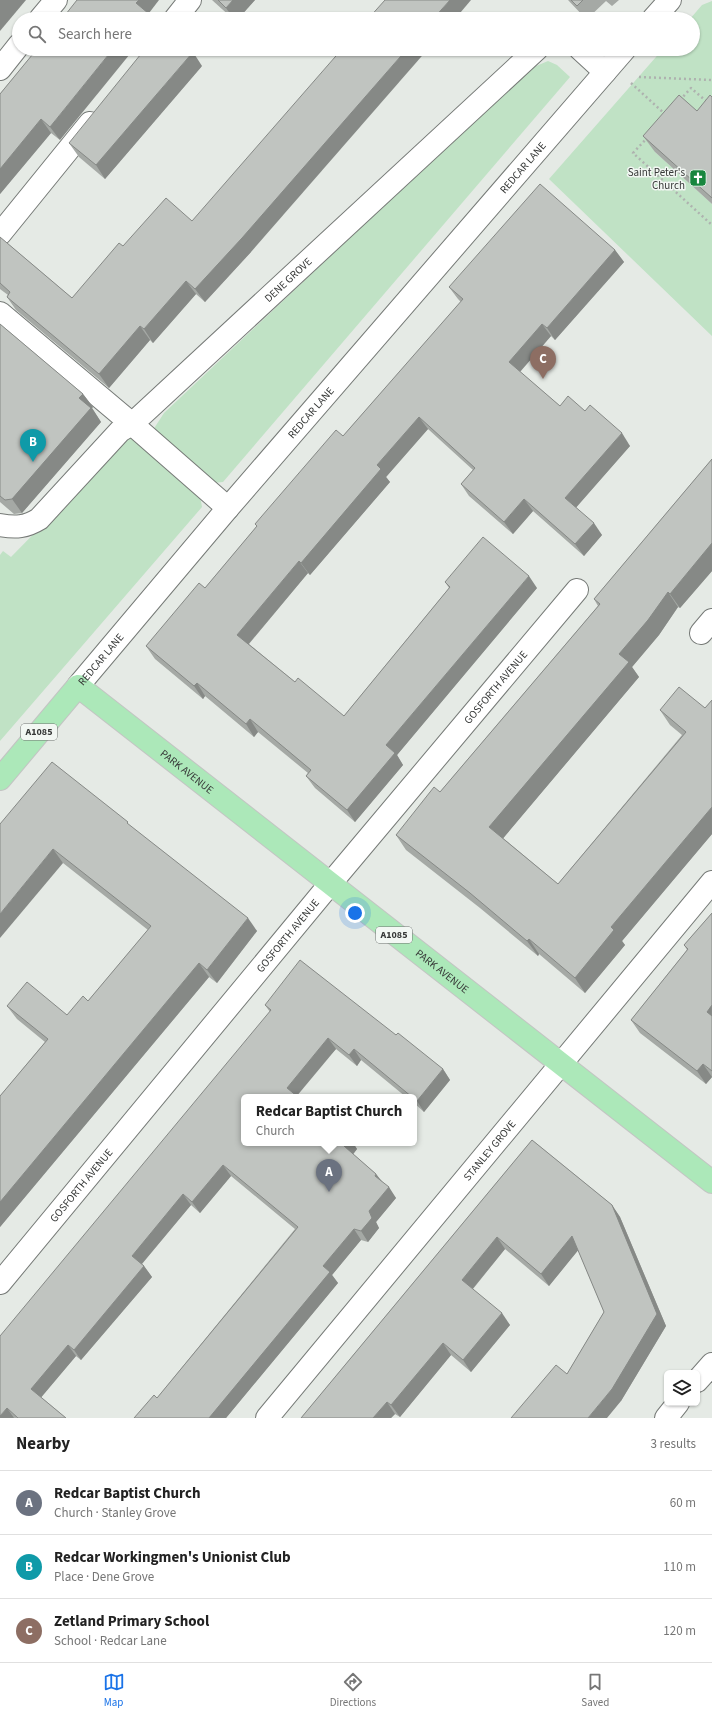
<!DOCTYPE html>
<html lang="en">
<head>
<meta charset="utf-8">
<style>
	body { margin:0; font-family:"Source Sans 3",sans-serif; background:#f2f2f2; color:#222 }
	.controls { position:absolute; right:12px; bottom:12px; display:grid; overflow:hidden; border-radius:6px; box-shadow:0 1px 3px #0004 }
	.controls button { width:36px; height:36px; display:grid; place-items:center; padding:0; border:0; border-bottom:1px solid #e0e0e0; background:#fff; color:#222; font:20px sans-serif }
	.you { position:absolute; left:355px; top:913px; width:14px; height:14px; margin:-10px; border:3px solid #fff; border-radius:50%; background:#1a73e8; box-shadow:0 0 0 6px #1a73e833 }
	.badge { display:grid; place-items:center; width:26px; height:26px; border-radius:50%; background:#1a73e8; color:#fff; font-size:13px; font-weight:700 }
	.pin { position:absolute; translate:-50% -33px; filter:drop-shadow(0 1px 2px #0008) }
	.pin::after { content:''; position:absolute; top:21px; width:14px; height:12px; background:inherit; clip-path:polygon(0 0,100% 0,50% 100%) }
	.popup { position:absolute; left:241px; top:1094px; width:176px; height:52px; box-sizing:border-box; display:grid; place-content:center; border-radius:6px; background:#fff; filter:drop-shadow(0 1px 3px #0005); font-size:13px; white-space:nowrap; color:#767676 }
	.popup b { font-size:15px; color:#222 }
	.popup::after { content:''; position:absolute; left:50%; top:100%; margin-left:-8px; border:8px solid transparent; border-top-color:#fff }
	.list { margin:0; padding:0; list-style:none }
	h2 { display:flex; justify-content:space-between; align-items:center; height:52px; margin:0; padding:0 16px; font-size:17px }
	h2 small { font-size:13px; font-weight:400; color:#767676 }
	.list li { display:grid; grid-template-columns:26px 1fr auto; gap:12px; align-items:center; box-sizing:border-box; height:64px; padding:0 16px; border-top:1px solid #e0e0e0 }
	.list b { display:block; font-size:15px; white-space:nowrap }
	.list p { margin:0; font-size:13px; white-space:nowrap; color:#767676 }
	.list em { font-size:13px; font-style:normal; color:#767676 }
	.icon { flex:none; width:22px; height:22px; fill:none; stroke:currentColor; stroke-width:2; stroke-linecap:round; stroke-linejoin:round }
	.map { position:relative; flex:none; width:712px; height:1418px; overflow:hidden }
	.search { position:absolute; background:#fff; box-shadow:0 1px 3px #0004; left:12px; right:12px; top:12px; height:44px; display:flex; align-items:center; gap:10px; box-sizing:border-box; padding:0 14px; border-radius:22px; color:#767676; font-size:15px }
	.sheet { height:244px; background:#fff }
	nav { display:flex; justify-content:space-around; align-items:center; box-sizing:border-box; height:56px; border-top:1px solid #e0e0e0; background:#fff; font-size:11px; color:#767676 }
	nav a { display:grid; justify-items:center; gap:2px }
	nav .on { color:#1a73e8 }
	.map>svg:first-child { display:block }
	.green { fill:#c0e2c5 }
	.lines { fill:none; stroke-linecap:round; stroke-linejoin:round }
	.minor-casing { stroke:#767a77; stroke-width:24 }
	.major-casing { stroke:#c3c4c3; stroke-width:24 }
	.path { stroke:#aeb2af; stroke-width:2.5; stroke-dasharray:2 3; stroke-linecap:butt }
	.minor { stroke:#fff; stroke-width:22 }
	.major { stroke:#ace8b9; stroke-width:22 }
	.wall { fill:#a5a9a5 }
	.shaded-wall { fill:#868986 }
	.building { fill:#c0c4c0; stroke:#868986 }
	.labels { text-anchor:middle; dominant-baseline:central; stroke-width:3; stroke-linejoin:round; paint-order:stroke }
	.shield { fill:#f2f7f3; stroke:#6f7270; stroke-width:1 }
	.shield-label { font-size:10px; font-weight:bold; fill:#373938 }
	.street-label { font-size:11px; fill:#373938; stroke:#f2f7f3 }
	.poi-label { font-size:11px; fill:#373938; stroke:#f2f7f3; text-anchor:end }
</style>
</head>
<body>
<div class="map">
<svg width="712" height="1418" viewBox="0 0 712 1418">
	<rect width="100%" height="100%" fill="#e5eae5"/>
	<!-- green -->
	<g class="green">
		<polygon points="712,1 712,123 655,152 712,204 712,336 549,179 663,49 693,49 693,19 690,19 702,5"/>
		<polygon points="548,61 557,65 570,77 223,482 213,483 153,430 164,413 529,69"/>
		<polygon points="132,437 200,496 202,507 0,741 0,555 3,551 11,557 123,443"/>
	</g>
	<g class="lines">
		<defs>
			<g id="minor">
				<polyline points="40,19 56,0"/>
				<polyline points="175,19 190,0"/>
				<polyline points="653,19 670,0"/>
				<polyline points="580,49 605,72"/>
				<polyline points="0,69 19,45"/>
				<polyline points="0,234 90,123"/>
				<path d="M 0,313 L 132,424 L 120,431 L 39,519 C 26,527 16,528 0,525"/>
				<path id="s1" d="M 228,508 L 132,424 L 537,49"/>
				<polyline points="701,633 712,620"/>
				<path id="s2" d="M 78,686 L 228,508 L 625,49"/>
				<path id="s3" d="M 0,1283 L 330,884 L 577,590"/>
				<polyline points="697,1381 712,1364"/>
				<path id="s4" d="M 267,1418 L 712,882"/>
				<polyline points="666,1418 678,1403"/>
			</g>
			<g id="major">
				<path id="s5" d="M 0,779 L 78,686 L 712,1182"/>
			</g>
		</defs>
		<!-- minor casing -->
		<use href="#minor" class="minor-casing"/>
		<!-- major casing -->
		<use href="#major" class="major-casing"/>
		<!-- path -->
		<g class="path">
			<polyline points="639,77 712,80"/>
			<polyline points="631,83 666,115"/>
			<polyline points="680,100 691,88 706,101 712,95"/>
			<polyline points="648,137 633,153 712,225"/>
		</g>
		<!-- minor -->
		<use href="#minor" class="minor"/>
		<!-- major -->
		<use href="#major" class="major"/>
	</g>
	<!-- wall -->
	<g class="wall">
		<polygon points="212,0 255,0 238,19 233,19"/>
		<polygon points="568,0 619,0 612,6 606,1 587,19 586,19"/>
		<polygon points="37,49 60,140 51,133 0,194 0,94"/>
		<polygon points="202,66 105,179 79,157 69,143"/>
		<polygon points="712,97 712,204 655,152 643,136 697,111"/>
		<polygon points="192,221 251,252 205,302 196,294 153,343 150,340 109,388 16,310 7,297 8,295 0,289 0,237 72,298 123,246"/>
		<polygon points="615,250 624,262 555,340 551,336 520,372 560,406 585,411 630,446 576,507 602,535 584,556 533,511 513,534 469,496 461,484 473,470 428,429 386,477 390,482 310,575 308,573 249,644 295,682 344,716 449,588 445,582 537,588 397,755 403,765 355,822 315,788 306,776 308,773 258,732 254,737 205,696 203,699 155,659 146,646 205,588 257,526 255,524 343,436 461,302 458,299 449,287"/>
		<polygon points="0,324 83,394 93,407 92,408 101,422 22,513 14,514 0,502"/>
		<polygon points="712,459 712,571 680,608 678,607 659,635 632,667 639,677 503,838 558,884 682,735 670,725 660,710 705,708 712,700 712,834 622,941 625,945 585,993 539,954 538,956 480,908 406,850 396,835 440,792 598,606 594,599"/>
		<polygon points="0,824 130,826 257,931 217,983 209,977 0,1227 0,1096 45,1042 17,1019 7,1006 67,1015 88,1001 148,930 63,863"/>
		<polygon points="712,913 712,1077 706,1084 640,1033 631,1020 687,950 684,945"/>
		<polygon points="265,1005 396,1035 443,1069 450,1080 424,1112 414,1103 414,1097 406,1097 361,1060 357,1066 336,1049 244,1143 353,1143 357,1149 353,1154 376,1174 382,1182 396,1198 376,1222 379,1228 368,1242 361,1240 332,1275 338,1283 226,1418 134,1418 157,1398 295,1229 231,1176 200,1213 191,1205 142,1264 144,1266 152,1277 81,1360 76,1356 41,1397 66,1418 0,1418 270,1012"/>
		<polygon points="532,1140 612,1205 620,1217 666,1326 621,1401 567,1374 604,1312 578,1250 549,1286 505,1249 473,1289 510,1325 471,1372 451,1355 400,1417 395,1414 391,1418 301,1418"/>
	</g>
	<!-- shaded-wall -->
	<g class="shaded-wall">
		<polygon points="0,0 26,0 0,31"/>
		<polygon points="139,0 159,0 146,17 136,3"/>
		<polygon points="233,0 255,0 238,19 234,19 226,8"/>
		<polygon points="450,0 471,0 455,19 433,19"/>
		<polygon points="113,49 134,49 60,140 50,127"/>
		<polygon points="407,49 428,49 251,252 205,302 195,289"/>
		<polygon points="193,52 202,66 105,179 96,165"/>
		<polygon points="41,119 51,133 0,194 0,169"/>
		<polygon points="615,250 624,262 555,340 547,328"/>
		<polygon points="186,281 196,294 153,343 144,329"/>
		<polygon points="542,324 551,336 518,374 509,362"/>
		<polygon points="140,326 150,340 109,388 99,374"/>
		<polygon points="83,394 93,407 92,408 101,422 22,513 12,499 79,398"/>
		<polygon points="419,417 428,429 386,477 390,482 310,575 301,563 377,465"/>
		<polygon points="622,433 630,446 574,510 565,498"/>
		<polygon points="524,499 533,511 513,534 504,522"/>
		<polygon points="594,523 602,535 584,556 575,544"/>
		<polygon points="712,543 712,571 680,608 670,594"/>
		<polygon points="299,561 308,573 246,647 237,635"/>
		<polygon points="529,576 537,588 397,755 403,765 355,822 347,810 386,745"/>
		<polygon points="668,592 678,607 659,635 632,667 639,677 500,842 489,827 619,654"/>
		<polygon points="197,683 205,696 203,699 194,686"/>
		<polygon points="250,719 258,732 254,737 246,724"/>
		<polygon points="712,807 712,834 622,941 625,945 585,993 575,978 611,927"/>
		<polygon points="53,849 63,863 0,938 0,914"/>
		<polygon points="248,918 257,931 217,983 207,970"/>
		<polygon points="529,939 539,954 538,956 527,941"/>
		<polygon points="199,963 209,977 0,1227 0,1202"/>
		<polygon points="712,1005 712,1019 707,1012"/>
		<polygon points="328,1038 336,1049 296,1097 287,1088"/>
		<polygon points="354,1049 361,1060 357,1066 349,1055"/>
		<polygon points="703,1064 712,1077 706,1084 697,1071"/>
		<polygon points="443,1069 450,1080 424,1112 417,1101"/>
		<polygon points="346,1143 353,1143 357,1149 351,1157 344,1146"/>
		<polygon points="223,1165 231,1176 200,1213 192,1202"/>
		<polygon points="376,1174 384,1184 375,1176"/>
		<polygon points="389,1187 396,1198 376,1222 379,1228 368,1242 361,1231 369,1211"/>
		<polygon points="183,1194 191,1205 140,1266 132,1256"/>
		<polygon points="612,1205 620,1217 666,1326 621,1401 607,1418 588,1418 612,1389"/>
		<polygon points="354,1229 361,1240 332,1275 338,1283 226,1418 209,1418 323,1266"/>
		<polygon points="572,1236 580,1248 549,1286 541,1274"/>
		<polygon points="497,1237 505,1249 470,1292 462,1280"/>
		<polygon points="144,1266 152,1277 81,1360 74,1350"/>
		<polygon points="502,1313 510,1325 471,1372 463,1360"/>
		<polygon points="443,1343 451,1355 400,1417 391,1405"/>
		<polygon points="68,1345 76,1356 39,1400 31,1389"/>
		<polygon points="387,1402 395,1414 391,1418 373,1418"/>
		<polygon points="7,1408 14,1418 0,1418 0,1416"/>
	</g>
	<!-- building -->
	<g class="building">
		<polygon points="77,0 139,0 136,3 155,19 62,19"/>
		<polygon points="218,0 233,0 226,8"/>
		<polygon points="385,0 450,0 433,19 368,19"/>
		<polygon points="571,0 583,0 577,6"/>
		<polygon points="37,49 113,49 50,127 41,119 0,169 0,94"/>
		<polygon points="145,49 189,49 193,52 96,165 69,143"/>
		<polygon points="342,49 407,49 242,238 195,289 186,281 144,329 140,326 99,374 7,297 10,292 0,283 0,237 72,298 119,243 123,246 166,198 192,221"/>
		<polygon points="679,95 697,111 710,95 712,97 712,198 643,136"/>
		<polygon points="540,184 615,250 547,328 542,324 509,362 560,406 568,396 585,411 590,405 622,433 565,498 594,523 575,544 524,499 504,522 461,484 475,468 419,417 377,465 381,469 301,563 299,561 237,635 295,682 298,678 344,716 450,587 445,582 483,537 529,576 386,745 395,753 347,810 306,776 311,770 250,719 246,724 197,683 194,686 146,646 199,583 205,588 257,526 255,524 336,430 343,436 463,299 449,287"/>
		<polygon points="0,324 83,394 79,398 91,408 12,499 5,500 0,496"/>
		<polygon points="712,459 712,543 670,594 668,592 648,620 619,654 629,662 489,827 558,884 686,732 660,710 679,687 705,708 712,700 712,807 611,927 614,930 575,978 529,939 527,941 470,893 396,835 434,787 440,792 600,604 594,599"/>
		<polygon points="52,762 128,822 127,823 248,918 207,970 199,963 0,1202 0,1096 48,1039 7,1006 27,982 67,1015 83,996 88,1001 151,926 53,849 0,914 0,824"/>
		<polygon points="712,913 712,1005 707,1012 712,1016 712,1071 703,1064 697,1071 631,1020 688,949 684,945"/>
		<polygon points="300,960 396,1035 398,1033 443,1069 417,1101 414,1099 414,1097 412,1097 354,1049 349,1055 328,1038 287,1088 298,1097 244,1097 244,1143 346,1143 344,1146 376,1174 375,1176 389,1187 369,1211 372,1218 361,1231 354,1229 323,1266 330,1272 209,1418 134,1418 154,1395 157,1398 298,1227 223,1165 192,1202 183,1194 132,1256 144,1266 74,1350 68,1345 31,1389 66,1418 18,1418 7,1408 0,1416 0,1336 271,1010 265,1005"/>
		<polygon points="532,1140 612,1205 657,1314 612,1389 588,1418 511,1418 556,1365 567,1374 604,1312 572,1236 541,1274 497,1237 462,1280 502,1313 463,1360 443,1343 391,1405 387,1402 373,1418 301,1418"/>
	</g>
	<!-- icons -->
	<defs>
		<symbol id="church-square" viewBox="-11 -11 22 22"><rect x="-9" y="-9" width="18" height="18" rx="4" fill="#18863e" stroke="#f2f7f3"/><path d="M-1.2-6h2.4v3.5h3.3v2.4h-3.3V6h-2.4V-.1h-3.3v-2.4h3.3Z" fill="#fff"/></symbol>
	</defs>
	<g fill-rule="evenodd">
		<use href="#church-square" x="688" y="168" width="20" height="20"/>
	</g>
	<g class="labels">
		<!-- shield labels -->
		<g class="shield">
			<rect x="21" y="724" width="36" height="16" rx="3"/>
			<rect x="376" y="927" width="36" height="16" rx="3"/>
		</g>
		<g class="shield-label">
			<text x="39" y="732">A1085</text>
			<text x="394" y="935">A1085</text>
		</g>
		<!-- street labels -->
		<g class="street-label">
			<text stroke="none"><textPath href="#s2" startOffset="683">REDCAR LANE</textPath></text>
			<text stroke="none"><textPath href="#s1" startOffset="340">DENE GROVE</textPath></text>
			<text stroke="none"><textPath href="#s2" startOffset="359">REDCAR LANE</textPath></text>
			<text stroke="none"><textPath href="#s2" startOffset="35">REDCAR LANE</textPath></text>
			<text stroke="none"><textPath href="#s3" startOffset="775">GOSFORTH AVENUE</textPath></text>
			<text stroke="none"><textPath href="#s5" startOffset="260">PARK AVENUE</textPath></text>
			<text stroke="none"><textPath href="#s3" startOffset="451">GOSFORTH AVENUE</textPath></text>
			<text stroke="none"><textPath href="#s5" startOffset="584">PARK AVENUE</textPath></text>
			<text stroke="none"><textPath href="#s4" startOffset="348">STANLEY GROVE</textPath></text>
			<text stroke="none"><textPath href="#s3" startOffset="127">GOSFORTH AVENUE</textPath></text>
		</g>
		<!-- poi labels -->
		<g class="poi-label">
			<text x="685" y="172">Saint Peter's<tspan x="685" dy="13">Church</tspan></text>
		</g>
	</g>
</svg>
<div class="controls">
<button><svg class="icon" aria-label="layers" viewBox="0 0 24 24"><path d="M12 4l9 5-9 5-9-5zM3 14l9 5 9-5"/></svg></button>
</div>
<div class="you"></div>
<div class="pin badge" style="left:329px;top:1192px;background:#6b7280">A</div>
<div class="popup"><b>Redcar Baptist Church</b>Church</div>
<div class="pin badge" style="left:33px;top:462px;background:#0f9aa8">B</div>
<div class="pin badge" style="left:543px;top:379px;background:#8d6e63">C</div>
<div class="search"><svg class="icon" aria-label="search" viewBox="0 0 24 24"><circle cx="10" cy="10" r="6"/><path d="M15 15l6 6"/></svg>Search here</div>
</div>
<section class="sheet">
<h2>Nearby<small>3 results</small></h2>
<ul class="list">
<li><span class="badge" style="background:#6b7280">A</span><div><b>Redcar Baptist Church</b><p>Church · Stanley Grove</p></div><em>60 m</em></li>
<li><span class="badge" style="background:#0f9aa8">B</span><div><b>Redcar Workingmen's Unionist Club</b><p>Place · Dene Grove</p></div><em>110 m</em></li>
<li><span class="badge" style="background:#8d6e63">C</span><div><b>Zetland Primary School</b><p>School · Redcar Lane</p></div><em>120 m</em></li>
</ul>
</section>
<nav>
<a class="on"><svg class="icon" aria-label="map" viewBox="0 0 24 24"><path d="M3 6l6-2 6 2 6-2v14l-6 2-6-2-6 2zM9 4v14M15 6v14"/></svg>Map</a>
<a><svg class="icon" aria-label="directions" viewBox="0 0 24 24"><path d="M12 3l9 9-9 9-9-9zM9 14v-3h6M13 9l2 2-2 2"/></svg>Directions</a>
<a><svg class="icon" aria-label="saved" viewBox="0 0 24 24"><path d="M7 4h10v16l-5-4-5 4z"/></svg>Saved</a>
</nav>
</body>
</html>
